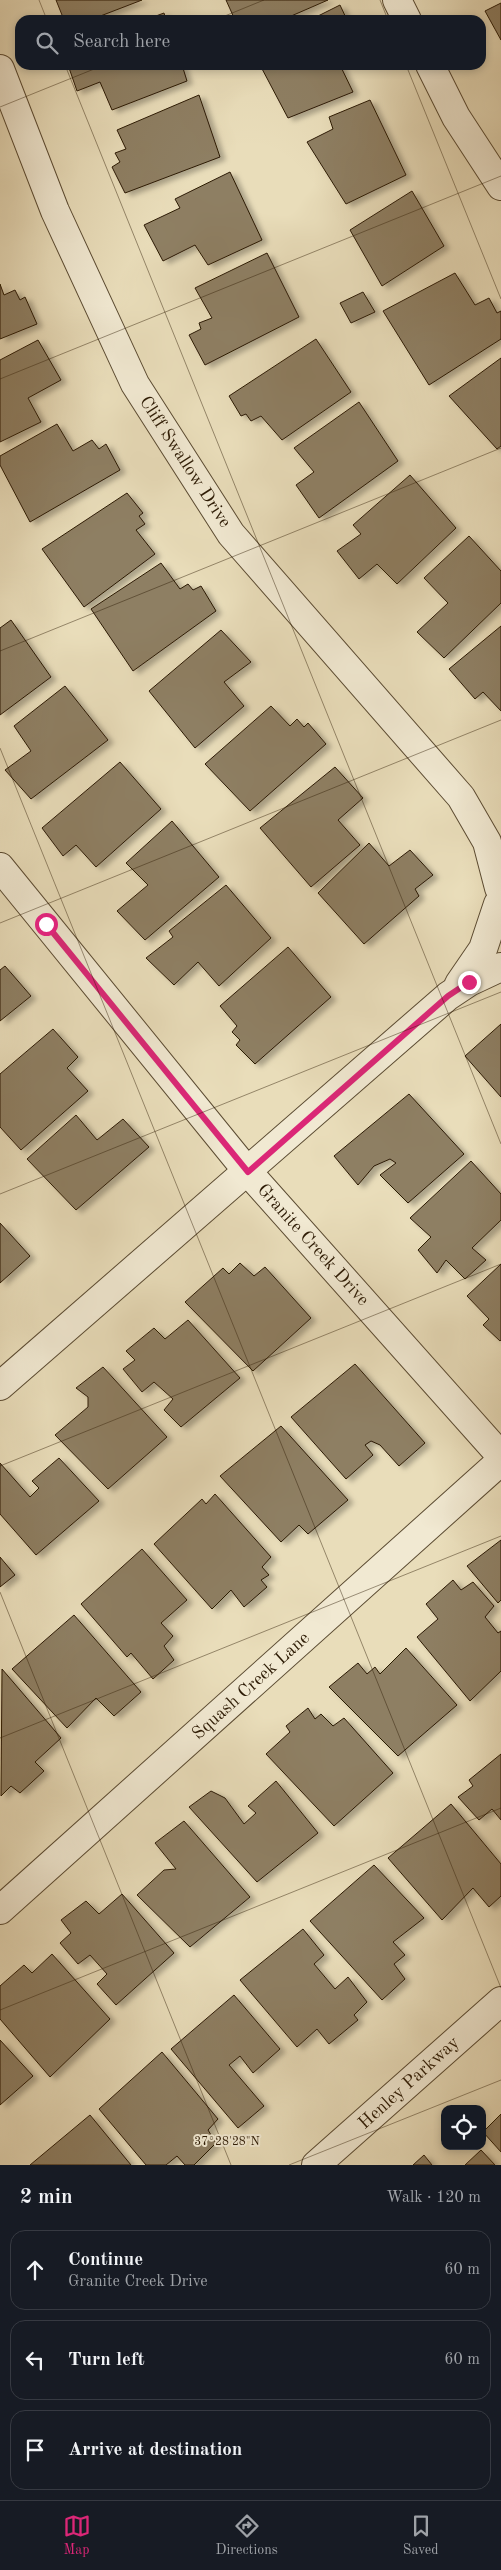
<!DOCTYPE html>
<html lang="en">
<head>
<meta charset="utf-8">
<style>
	body { margin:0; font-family:"Old Standard TT",serif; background:#242831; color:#f1f3f6 }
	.controls { position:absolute; right:15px; bottom:15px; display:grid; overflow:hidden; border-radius:10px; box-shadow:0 2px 8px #0003 }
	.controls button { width:45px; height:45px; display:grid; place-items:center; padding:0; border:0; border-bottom:1px solid #363941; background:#171b24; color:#f1f3f6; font:25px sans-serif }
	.stop { position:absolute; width:15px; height:15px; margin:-11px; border:4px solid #db2777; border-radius:50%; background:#fff }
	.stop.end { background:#db2777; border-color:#fff; box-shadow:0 1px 5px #0008 }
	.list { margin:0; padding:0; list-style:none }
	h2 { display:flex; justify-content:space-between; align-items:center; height:65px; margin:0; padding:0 20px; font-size:21px }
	h2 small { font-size:16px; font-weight:400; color:#9ea1a6 }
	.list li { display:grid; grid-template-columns:32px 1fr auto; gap:15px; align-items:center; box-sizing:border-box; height:80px; margin:0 10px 10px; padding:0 10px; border:1px solid #363941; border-radius:15px }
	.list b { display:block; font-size:19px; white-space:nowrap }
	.list p { margin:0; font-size:16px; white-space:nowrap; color:#9ea1a6 }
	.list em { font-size:16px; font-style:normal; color:#9ea1a6 }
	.icon { flex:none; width:28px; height:28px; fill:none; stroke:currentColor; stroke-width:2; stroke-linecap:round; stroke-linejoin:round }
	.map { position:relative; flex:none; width:501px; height:2165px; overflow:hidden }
	.search { position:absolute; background:#171b24; box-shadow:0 2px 8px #0003; left:15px; right:15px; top:15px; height:55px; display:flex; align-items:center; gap:12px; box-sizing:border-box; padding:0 18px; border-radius:15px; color:#9ea1a6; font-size:19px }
	.sheet { height:335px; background:#171b24 }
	nav { display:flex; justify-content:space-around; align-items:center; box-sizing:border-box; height:70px; border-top:1px solid #363941; background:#171b24; font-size:14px; color:#9ea1a6 }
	nav a { display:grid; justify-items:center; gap:2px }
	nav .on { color:#db2777 }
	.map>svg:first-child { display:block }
	.building { fill:#8e7f63; stroke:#2c1a04; filter:url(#shadow) }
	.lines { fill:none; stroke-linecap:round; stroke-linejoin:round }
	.minor-casing { stroke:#5b4b32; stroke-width:30 }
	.minor { stroke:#f1e9d2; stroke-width:28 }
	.route { stroke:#db2777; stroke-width:6 }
	.ticks { fill:none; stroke:#2c1a04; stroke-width:1; stroke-opacity:0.45 }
	.labels { text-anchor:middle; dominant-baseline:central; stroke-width:4; stroke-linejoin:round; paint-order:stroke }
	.street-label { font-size:18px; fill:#2c1a04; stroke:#f1e9d2 }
	.ticks-label { font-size:12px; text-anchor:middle; fill:#2c1a04; stroke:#f1e9d2; stroke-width:4; stroke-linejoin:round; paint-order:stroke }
</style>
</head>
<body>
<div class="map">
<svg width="501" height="2165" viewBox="0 0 501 2165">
	<defs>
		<filter id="shadow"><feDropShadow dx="5.5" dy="3" stdDeviation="2.5" flood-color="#0004"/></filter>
	</defs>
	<rect width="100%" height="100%" fill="#e9ddba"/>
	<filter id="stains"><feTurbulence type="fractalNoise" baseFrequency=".004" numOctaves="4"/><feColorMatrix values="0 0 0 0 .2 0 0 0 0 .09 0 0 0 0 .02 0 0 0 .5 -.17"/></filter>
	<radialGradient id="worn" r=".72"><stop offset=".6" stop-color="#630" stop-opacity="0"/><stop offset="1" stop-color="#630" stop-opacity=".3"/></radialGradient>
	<!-- building -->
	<g class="building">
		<polygon points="56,0 142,0 90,20 64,20"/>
		<polygon points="226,0 328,0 282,20 235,20"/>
		<polygon points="501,3 501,40 485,11"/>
		<polygon points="340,5 347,20 310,20"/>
		<polygon points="164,13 166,20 145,20"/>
		<polygon points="68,65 182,65 187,81 112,110 100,82 77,91"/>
		<polygon points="260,65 340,65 353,92 288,118"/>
		<polygon points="199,95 220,157 125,193 112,167 120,162 115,153 126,149 117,130"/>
		<polygon points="370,100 406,175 346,204 307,142 333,129 329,117"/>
		<polygon points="230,172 262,240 208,265 195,245 163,261 144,225 180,208 175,199"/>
		<polygon points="412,191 444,246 382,286 350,230"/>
		<polygon points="267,253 299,317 205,365 189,335 201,329 199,323 212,318 195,288"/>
		<polygon points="455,273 475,305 489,298 497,313 501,311 501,339 429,385 383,311"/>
		<polygon points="0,284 4,295 15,290 20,300 25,297 37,324 0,339"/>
		<polygon points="363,292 375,312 351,323 340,303"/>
		<polygon points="316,339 351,392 282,440 261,416 251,421 246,414 241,416 229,396"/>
		<polygon points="38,340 61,380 28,398 41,422 0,442 0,360"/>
		<polygon points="501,358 501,446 497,449 449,396"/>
		<polygon points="359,402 398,461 319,518 296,485 314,472 294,448"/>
		<polygon points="57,424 73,451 92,440 99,449 106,444 120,470 30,522 0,465 0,456"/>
		<polygon points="410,475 456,528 397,584 377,564 359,579 337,551 361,534 353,525"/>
		<polygon points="127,493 143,513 139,516 145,524 136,530 155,554 84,607 42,549"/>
		<polygon points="469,536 501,571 501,603 444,658 417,632 448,603 424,578"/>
		<polygon points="161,563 180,589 188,584 193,590 201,586 216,611 133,671 91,609"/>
		<polygon points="11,620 51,677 0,715 0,628"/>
		<polygon points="501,626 501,711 483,692 475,699 449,669"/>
		<polygon points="221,630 251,662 224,682 244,706 195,748 149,691"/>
		<polygon points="65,686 108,740 31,799 5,770 31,751 14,726"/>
		<polygon points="271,706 290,726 297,719 304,727 308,723 326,744 250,811 205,764"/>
		<polygon points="120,762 161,809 96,867 76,845 63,856 42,828"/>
		<polygon points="335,767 363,798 338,820 360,845 311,887 260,828"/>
		<polygon points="172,821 219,877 145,940 117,911 148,885 126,863"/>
		<polygon points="369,843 389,866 410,850 433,875 415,889 419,896 364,944 318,893"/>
		<polygon points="226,885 271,938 219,986 198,962 174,985 146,958 173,937 169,931"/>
		<polygon points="288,947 331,997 255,1064 236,1045 240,1040 232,1032 237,1026 220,1006"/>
		<polygon points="5,966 31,996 0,1021 0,970"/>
		<polygon points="501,1024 501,1097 465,1056"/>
		<polygon points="53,1029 78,1057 67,1068 88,1091 21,1150 0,1127 0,1074"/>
		<polygon points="409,1094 464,1154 408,1203 380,1175 396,1163 390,1159 374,1166 358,1185 334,1156"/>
		<polygon points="76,1115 97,1140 123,1119 149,1147 76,1210 27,1159"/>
		<polygon points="471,1161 501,1194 501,1220 472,1248 486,1260 465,1279 446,1260 437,1273 418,1250 431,1237 410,1218"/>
		<polygon points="0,1223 30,1256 0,1283"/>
		<polygon points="240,1263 254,1276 265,1267 311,1318 253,1371 185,1302 223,1268 229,1274"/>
		<polygon points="501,1264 501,1340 500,1341 483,1325 489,1319 467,1296"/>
		<polygon points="188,1320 240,1378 181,1427 164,1410 173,1399 154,1382 142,1392 123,1369 135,1360 126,1351 154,1328 165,1339"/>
		<polygon points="355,1364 425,1443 399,1466 380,1445 371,1441 365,1445 373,1455 346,1479 291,1417"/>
		<polygon points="103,1367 167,1437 108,1489 55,1435 88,1407 88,1397 76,1388"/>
		<polygon points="281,1426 348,1500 308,1534 299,1525 281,1542 220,1476"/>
		<polygon points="59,1458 99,1501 36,1555 0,1514 0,1463 30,1497 39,1488 32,1481"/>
		<polygon points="215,1494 271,1557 262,1567 269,1575 261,1580 267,1587 244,1607 231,1590 212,1609 154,1544 202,1499 206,1504"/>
		<polygon points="501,1540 501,1600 498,1603 467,1566"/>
		<polygon points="142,1549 187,1600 161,1623 173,1636 164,1646 174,1660 153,1679 131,1653 127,1657 81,1604"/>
		<polygon points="0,1557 15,1575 0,1587"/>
		<polygon points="453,1580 461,1590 473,1582 494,1606 485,1617 498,1633 501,1631 501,1671 470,1701 417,1637 438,1619 426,1604"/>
		<polygon points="74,1615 141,1692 114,1716 96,1698 67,1728 12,1669"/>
		<polygon points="406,1648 457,1705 398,1756 329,1687 358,1663 367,1674 375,1667 380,1674"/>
		<polygon points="2,1669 61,1738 35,1762 44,1771 20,1793 11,1786 1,1796"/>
		<polygon points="308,1708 315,1719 321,1714 333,1726 344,1718 393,1773 334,1826 266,1754 290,1732 286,1726"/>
		<polygon points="501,1754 501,1820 492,1809 479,1820 458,1797 473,1786 469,1780"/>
		<polygon points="276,1781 318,1833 257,1882 189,1807 211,1791 225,1798 244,1824 256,1813 248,1806"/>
		<polygon points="451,1804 501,1864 501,1896 489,1907 473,1888 442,1920 388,1858"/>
		<polygon points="184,1821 250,1897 190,1947 137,1895 164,1870 176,1869 155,1843"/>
		<polygon points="374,1865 424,1918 393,1942 405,1955 394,1964 405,1979 382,2000 310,1921"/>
		<polygon points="122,1894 174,1953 116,2005 97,1984 107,1974 90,1955 78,1964 60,1943 71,1933 61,1920 86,1901 99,1914"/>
		<polygon points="303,1929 324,1955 314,1964 335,1989 348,1977 367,2002 354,2015 358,2020 329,2044 317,2029 297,2047 240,1980"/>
		<polygon points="52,1954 110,2019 50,2077 0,2019 0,1986 24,1965 32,1973"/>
		<polygon points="234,1995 280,2049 253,2073 240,2056 229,2065 264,2106 238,2128 171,2049"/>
		<polygon points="0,2040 33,2076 0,2105"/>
		<polygon points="162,2052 218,2119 208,2130 216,2143 194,2165 185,2165 177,2156 166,2165 146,2165 99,2109"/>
		<polygon points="501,2114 501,2152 483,2132"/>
		<polygon points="90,2115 131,2165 30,2165"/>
		<polygon points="481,2150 495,2165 465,2165"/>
		<polygon points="424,2155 432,2165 413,2165"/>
	</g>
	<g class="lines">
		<defs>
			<g id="minor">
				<polyline points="397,0 407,20"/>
				<polyline points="430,65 456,117 501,186"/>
				<polyline points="0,69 55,211 135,384 231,534 461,797 487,842 499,888"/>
				<polyline points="0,867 248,1172 501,1456"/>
				<polyline points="459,984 483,949 498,904"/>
				<polyline points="0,1386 448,996 469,982 501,967"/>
				<polyline points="0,1910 501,1461"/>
				<polyline points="316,2165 501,2001"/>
			</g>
		</defs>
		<!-- minor casing -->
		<use href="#minor" class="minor-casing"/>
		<!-- minor -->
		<use href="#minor" class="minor"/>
	</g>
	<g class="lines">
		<!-- route -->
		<polyline class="route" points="46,924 248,1172 448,996 469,982"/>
	</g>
	<!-- ticks -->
	<path class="ticks" d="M 39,0 L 47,20M 380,0 L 388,20M 215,20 L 264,0M 65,65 L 501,1144M 406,65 L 501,299M 0,107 L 104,65M 0,379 L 501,176M 0,651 L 501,448M 0,748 L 501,1988M 0,923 L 501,720M 0,1194 L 501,992M 0,1466 L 501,1264M 0,1592 L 231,2165M 0,1738 L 501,1536M 0,2010 L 501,1808M 289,2165 L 501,2080"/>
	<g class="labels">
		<!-- street labels -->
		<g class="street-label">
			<text transform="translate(185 462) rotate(57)">Cliff Swallow Drive</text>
			<text transform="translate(313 1245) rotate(48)">Granite Creek Drive</text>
			<text transform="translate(251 1686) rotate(-42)">Squash Creek Lane</text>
			<text transform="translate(409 2083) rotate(-42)">Henley Parkway</text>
		</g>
	</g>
	<g class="ticks-label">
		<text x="227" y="2145">37°28'28"N</text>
	</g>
	<rect width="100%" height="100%" filter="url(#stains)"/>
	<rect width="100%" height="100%" fill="url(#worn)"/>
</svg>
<div class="controls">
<button><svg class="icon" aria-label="locate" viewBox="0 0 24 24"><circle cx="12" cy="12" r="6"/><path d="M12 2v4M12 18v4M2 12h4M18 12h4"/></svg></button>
</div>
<div class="stop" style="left:46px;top:924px"></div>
<div class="stop end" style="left:469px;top:982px"></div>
<div class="search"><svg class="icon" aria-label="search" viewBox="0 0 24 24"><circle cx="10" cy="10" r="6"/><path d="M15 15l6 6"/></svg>Search here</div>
</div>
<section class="sheet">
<h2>2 min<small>Walk · 120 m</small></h2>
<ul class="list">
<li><svg class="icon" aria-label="ahead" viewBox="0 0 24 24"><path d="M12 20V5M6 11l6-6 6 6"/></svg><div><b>Continue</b><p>Granite Creek Drive</p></div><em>60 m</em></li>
<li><svg class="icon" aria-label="left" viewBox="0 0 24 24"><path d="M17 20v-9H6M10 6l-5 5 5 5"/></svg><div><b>Turn left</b></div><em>60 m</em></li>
<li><svg class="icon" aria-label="arrive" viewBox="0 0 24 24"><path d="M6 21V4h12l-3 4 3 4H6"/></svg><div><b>Arrive at destination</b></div></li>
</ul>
</section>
<nav>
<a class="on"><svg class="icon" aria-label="map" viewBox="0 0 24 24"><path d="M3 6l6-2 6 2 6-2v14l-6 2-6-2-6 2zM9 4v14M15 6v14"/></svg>Map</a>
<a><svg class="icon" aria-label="directions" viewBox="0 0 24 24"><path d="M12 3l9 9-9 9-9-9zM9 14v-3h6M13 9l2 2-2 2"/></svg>Directions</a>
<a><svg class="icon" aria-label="saved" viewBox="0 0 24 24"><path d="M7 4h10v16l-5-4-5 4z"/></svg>Saved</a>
</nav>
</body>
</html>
